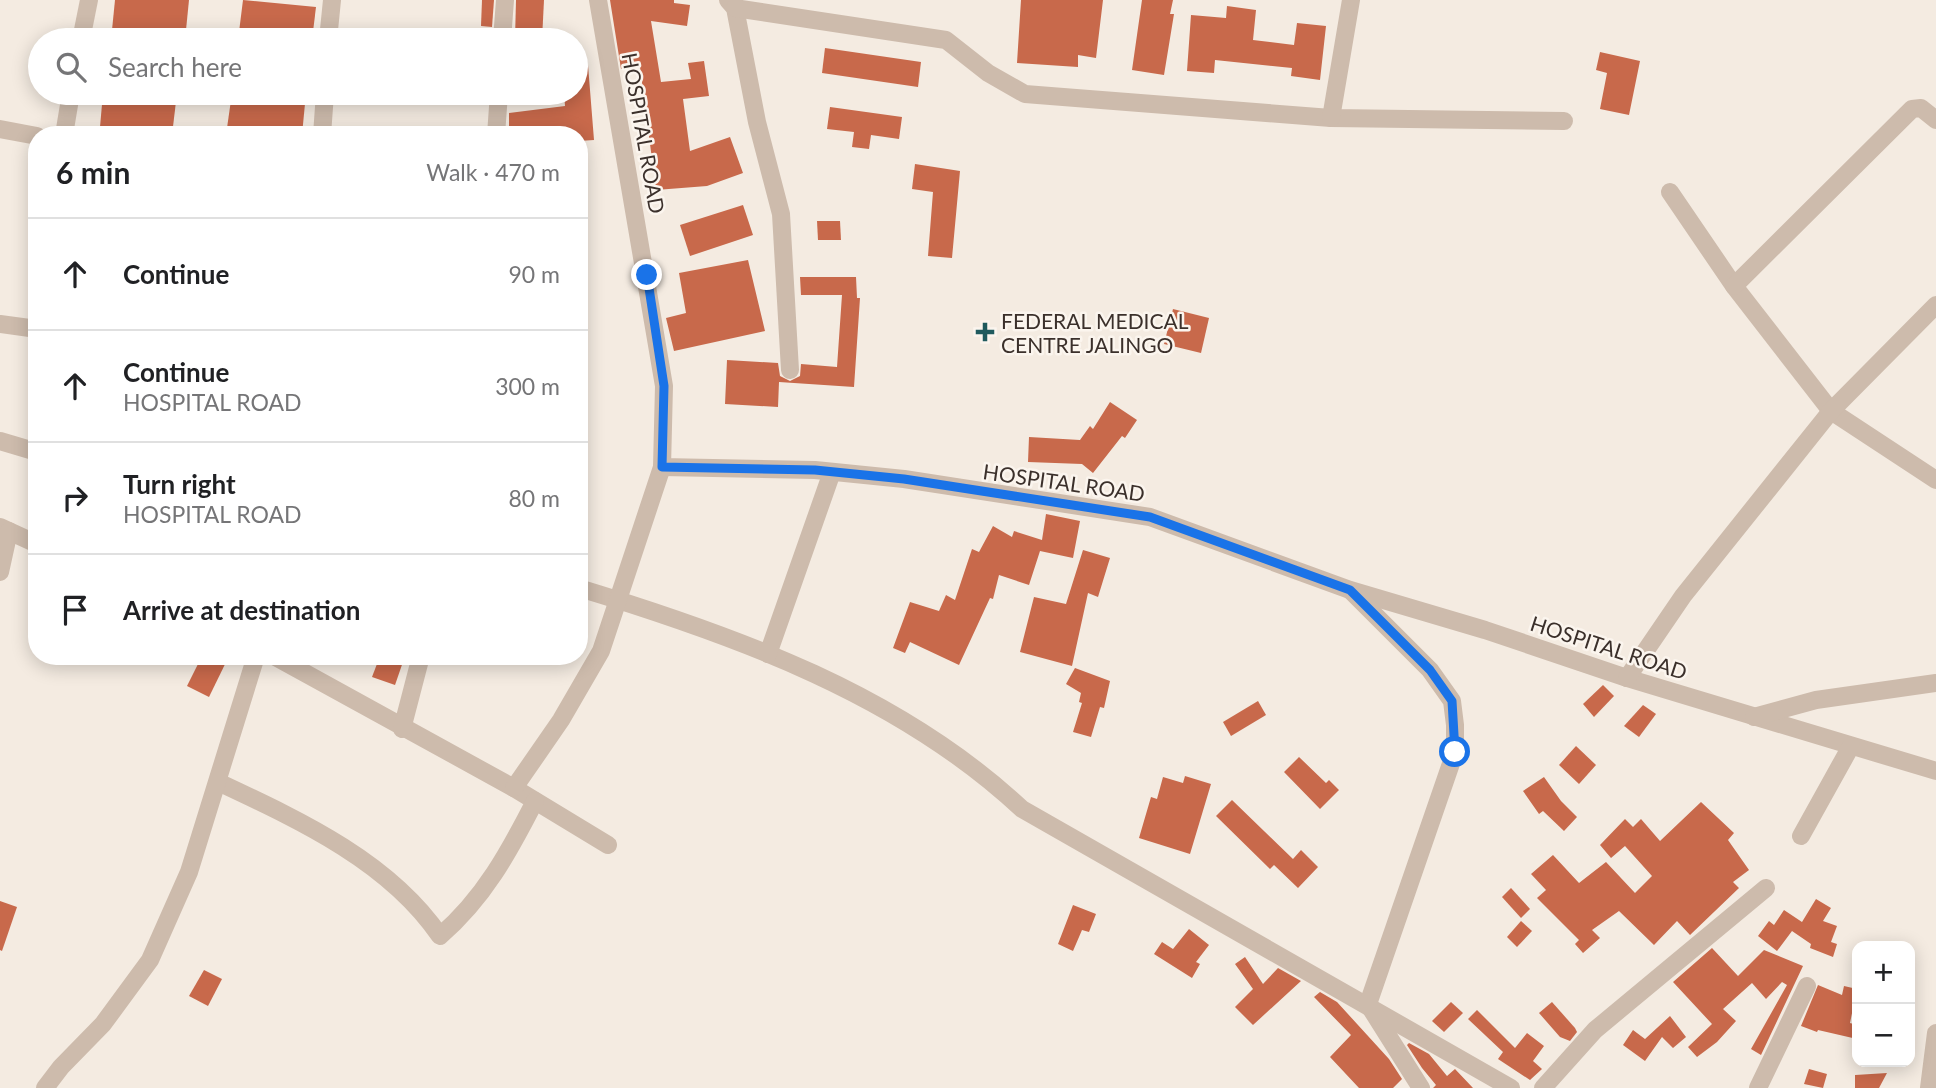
<!DOCTYPE html>
<html lang="en">
<head>
<meta charset="utf-8">
<style>
	body { margin:0; font-family:Lato,sans-serif; background:#f6f6f6; color:#202124 }
	.controls { position:absolute; right:21px; bottom:21px; display:grid; overflow:hidden; border-radius:14px; box-shadow:0 4px 18px #0003 }
	.controls button { width:63px; height:63px; display:grid; place-items:center; padding:0; border:0; border-bottom:2px solid #e0e0e0; background:#fff; color:#202124; font:35px sans-serif }
	.stop { position:absolute; width:21px; height:21px; margin:-16px; border:5px solid #1a73e8; border-radius:50%; background:#fff }
	.stop.end { background:#1a73e8; border-color:#fff; box-shadow:0 2px 7px #0008 }
	.list { margin:0; padding:0; list-style:none }
	h2 { display:flex; justify-content:space-between; align-items:center; height:91px; margin:0; padding:0 28px; font-size:30px }
	h2 small { font-size:23px; font-weight:400; color:#757577 }
	.list li { display:grid; grid-template-columns:46px 1fr auto; gap:21px; align-items:center; box-sizing:border-box; height:112px; padding:0 28px; border-top:2px solid #e0e0e0 }
	.list b { display:block; font-size:26px; white-space:nowrap }
	.list p { margin:0; font-size:23px; white-space:nowrap; color:#757577 }
	.list em { font-size:23px; font-style:normal; color:#757577 }
	.icon { flex:none; width:38px; height:38px; fill:none; stroke:currentColor; stroke-width:2; stroke-linecap:round; stroke-linejoin:round }
	.map { position:relative; flex:none; width:1936px; height:1088px; overflow:hidden }
	.search { position:absolute; background:#fff; box-shadow:0 4px 18px #0003; left:28px; top:28px; width:560px; height:77px; display:flex; align-items:center; gap:18px; box-sizing:border-box; padding:0 24px; border-radius:38px; color:#757577; font-size:26px }
	.panel { position:absolute; background:#fff; box-shadow:0 4px 18px #0003; left:28px; top:126px; width:560px; height:539px; border-radius:28px }
	.map>svg:first-child { display:block }
	.building { fill:#c8694b }
	.lines { fill:none; stroke-linecap:round; stroke-linejoin:round }
	.minor { stroke:#cdbbac; stroke-width:18 }
	.route { stroke:#1a73e8; stroke-width:9 }
	.poi-dot { fill:#1f5a5e; stroke:#fbf5ee; stroke-width:2.5 }
	.labels { text-anchor:middle; dominant-baseline:central; stroke-width:5; stroke-linejoin:round; paint-order:stroke }
	.street-label { font-size:21px; fill:#3b302b; stroke:#fbf5ee }
	.poi-label { font-size:21px; fill:#3b302b; stroke:#fbf5ee; text-anchor:start }
</style>
</head>
<body>
<div class="map">
<svg width="1936" height="1088" viewBox="0 0 1936 1088">
	<rect width="100%" height="100%" fill="#f4ebe1"/>
	<!-- building -->
	<g class="building">
		<polygon points="115,0 189,0 185,40 111,40"/>
		<polygon points="243,0 316,7 312,40 238,40"/>
		<polygon points="482,0 494,0 492,27 481,26"/>
		<polygon points="516,0 544,0 542,40 515,39"/>
		<polygon points="610,0 674,0 674,3 690,5 687,26 651,21 661,82 691,79 688,63 704,61 709,96 683,99 690,151 730,137 743,173 707,186 656,190 640,67 621,69"/>
		<polygon points="1021,0 1103,0 1096,58 1078,55 1078,67 1017,63"/>
		<polygon points="1142,0 1173,0 1170,14 1174,14 1164,75 1132,70"/>
		<polygon points="1227,6 1256,10 1253,40 1294,45 1297,23 1326,26 1320,80 1291,76 1292,68 1215,60 1214,73 1187,71 1191,15 1226,18"/>
		<polygon points="825,48 921,62 918,87 822,73"/>
		<polygon points="1600,52 1640,61 1629,115 1600,109 1607,73 1596,70"/>
		<polygon points="588,65 594,140 579,141 579,135 509,135 509,113 565,106 564,93 576,93 576,66"/>
		<polygon points="103,93 177,93 172,135 100,127"/>
		<polygon points="232,93 306,93 302,135 226,135"/>
		<polygon points="830,107 902,117 899,139 871,135 869,149 852,147 854,132 827,129"/>
		<polygon points="915,164 960,171 952,258 928,256 933,192 912,189"/>
		<polygon points="743,205 753,235 690,256 680,225"/>
		<polygon points="817,221 840,221 841,240 818,240"/>
		<polygon points="748,260 765,331 674,351 666,318 686,313 679,273"/>
		<polygon points="800,277 856,277 857,298 860,298 854,387 779,382 778,407 725,404 727,360 778,363 780,376 790,381 800,376 801,364 837,367 842,295 801,295"/>
		<polygon points="1173,309 1209,318 1201,353 1164,344"/>
		<polygon points="1110,402 1137,420 1125,438 1122,436 1093,473 1082,464 1028,462 1029,437 1080,440 1090,426 1093,429"/>
		<polygon points="1046,514 1080,521 1073,558 1040,551 1029,585 999,575 993,599 990,598 959,665 910,642 905,653 893,648 910,602 939,611 946,595 955,600 972,549 979,552 993,526 1012,537 1014,531 1042,540"/>
		<polygon points="1083,550 1110,558 1098,597 1088,593 1072,666 1020,652 1034,597 1066,604"/>
		<polygon points="202,656 229,656 209,697 187,686"/>
		<polygon points="380,656 405,656 395,685 372,677"/>
		<polygon points="1075,668 1110,681 1104,708 1100,707 1091,737 1073,732 1082,703 1079,702 1081,693 1066,684"/>
		<polygon points="1603,685 1614,696 1594,717 1583,704"/>
		<polygon points="1258,701 1266,715 1231,736 1223,722"/>
		<polygon points="1643,705 1656,714 1639,737 1624,726"/>
		<polygon points="1576,746 1596,765 1579,784 1559,765"/>
		<polygon points="1299,757 1326,783 1329,780 1339,790 1320,809 1284,772"/>
		<polygon points="1185,776 1211,784 1190,854 1139,838 1151,797 1157,799 1163,777 1183,783"/>
		<polygon points="1544,777 1561,801 1577,817 1564,831 1543,811 1539,814 1523,791"/>
		<polygon points="1232,800 1293,859 1301,850 1318,867 1298,888 1274,865 1270,869 1216,816"/>
		<polygon points="1701,802 1734,833 1728,840 1749,870 1733,882 1739,888 1690,935 1677,921 1654,945 1619,911 1592,930 1600,938 1583,953 1575,944 1579,940 1537,898 1546,890 1531,874 1553,855 1579,883 1606,862 1635,893 1652,876 1625,846 1611,858 1600,845 1625,819 1633,827 1641,819 1660,841"/>
		<polygon points="1511,888 1530,909 1521,918 1502,897"/>
		<polygon points="1816,899 1831,908 1823,921 1837,926 1831,942 1837,944 1833,957 1810,948 1811,944 1792,931 1777,951 1758,936 1769,921 1774,925 1784,910 1802,922"/>
		<polygon points="0,901 17,907 2,951 0,950"/>
		<polygon points="1073,905 1096,914 1089,932 1082,930 1073,951 1058,944"/>
		<polygon points="1521,921 1532,931 1517,947 1507,937"/>
		<polygon points="1189,929 1209,945 1196,962 1200,964 1192,978 1154,954 1162,942 1173,949"/>
		<polygon points="1712,948 1738,976 1764,950 1803,966 1761,1055 1751,1049 1787,985 1782,982 1766,999 1752,983 1723,1009 1736,1021 1717,1042 1697,1057 1688,1047 1712,1024 1673,982"/>
		<polygon points="1245,957 1263,984 1278,968 1301,981 1253,1025 1235,1007 1253,989 1235,964"/>
		<polygon points="204,970 222,979 208,1006 189,996"/>
		<polygon points="1818,985 1842,995 1844,986 1857,989 1850,1023 1857,1025 1857,1039 1818,1030 1817,1032 1801,1026"/>
		<polygon points="1320,992 1337,1002 1389,1059 1402,1079 1393,1088 1359,1088 1330,1057 1351,1035 1314,997"/>
		<polygon points="1451,1002 1463,1013 1444,1032 1432,1021"/>
		<polygon points="1552,1002 1575,1028 1577,1032 1570,1041 1560,1037 1539,1013"/>
		<polygon points="1477,1010 1515,1048 1527,1033 1544,1046 1533,1061 1542,1069 1530,1080 1498,1059 1503,1052 1468,1019"/>
		<polygon points="1670,1016 1686,1037 1673,1048 1662,1037 1645,1061 1623,1045 1633,1030 1645,1039"/>
		<polygon points="1409,1043 1429,1054 1447,1076 1455,1069 1473,1088 1433,1088 1436,1085 1422,1068 1407,1045"/>
		<polygon points="1809,1069 1827,1074 1823,1088 1804,1084"/>
		<polygon points="1887,1073 1879,1088 1855,1088 1855,1075"/>
	</g>
	<g class="lines">
		<!-- minor -->
		<g class="minor">
			<polyline points="598,0 664,386 662,467 815,470 904,479 1150,517 1350,590 1485,630 1627,678 1936,771"/>
			<polyline points="728,0 735,8 757,122 781,214 790,370"/>
			<polyline points="735,8 946,40 988,73 1025,94 1331,118 1564,121"/>
			<polyline points="81,40 89,0"/>
			<polyline points="328,40 332,0"/>
			<polyline points="502,40 505,0"/>
			<polyline points="1331,118 1351,0"/>
			<polyline points="0,129 37,136"/>
			<polyline points="64,135 71,93"/>
			<polyline points="322,135 325,93"/>
			<polyline points="496,135 499,93"/>
			<polyline points="1670,192 1734,286 1831,411 1936,480"/>
			<polyline points="1734,286 1912,109 1921,108 1936,120"/>
			<polyline points="0,324 37,329"/>
			<polyline points="0,441 37,452"/>
			<polyline points="0,527 37,544"/>
			<polyline points="0,572 9,531"/>
			<path d="M 579,588 C 737,636 900,695 1022,809 L 1511,1088"/>
			<polyline points="1351,591 1430,670 1452,701 1455,725 1455,752 1368,1004 1421,1088"/>
			<polyline points="768,654 832,472"/>
			<polyline points="274,656 514,788 608,845"/>
			<polyline points="1627,678 1683,596 1831,411 1936,305"/>
			<polyline points="1754,717 1816,700 1936,683"/>
			<polyline points="402,729 421,656"/>
			<path d="M 218,782 C 299,820 389,861 440,936 C 484,898 509,852 535,801"/>
			<polyline points="514,788 561,720 601,651 662,467"/>
			<polyline points="1801,836 1851,746"/>
			<polyline points="45,1088 61,1067 103,1024 150,960 189,872 256,656"/>
			<polyline points="1543,1088 1595,1030 1766,888"/>
			<polyline points="1758,1088 1807,986"/>
			<polyline points="1929,1088 1936,1033"/>
		</g>
	</g>
	<g class="lines">
		<!-- route -->
		<polyline class="route" points="647,275 664,386 662,467 815,470 904,479 1150,517 1350,590 1430,670 1452,701 1455,752"/>
	</g>
	<!-- markers -->
	<path class="poi-dot" d="M981.5 321.5h7v7h7v7h-7v7h-7v-7h-7v-7h7z"/>
	<g class="labels">
		<!-- street labels -->
		<g class="street-label">
			<text transform="translate(644 133) rotate(80)">HOSPITAL ROAD</text>
			<text transform="translate(1064 482) rotate(8)">HOSPITAL ROAD</text>
			<text transform="translate(1609 647) rotate(18)">HOSPITAL ROAD</text>
		</g>
		<!-- poi labels -->
		<g class="poi-label">
			<text x="1001" y="320">FEDERAL MEDICAL<tspan x="1001" dy="24">CENTRE JALINGO</tspan></text>
		</g>
	</g>
</svg>
<div class="controls">
<button>+</button>
<button>−</button>
</div>
<div class="stop" style="left:1455px;top:752px"></div>
<div class="stop end" style="left:647px;top:275px"></div>
<div class="search"><svg class="icon" aria-label="search" viewBox="0 0 24 24"><circle cx="10" cy="10" r="6"/><path d="M15 15l6 6"/></svg>Search here</div>
<section class="panel">
<h2>6 min<small>Walk · 470 m</small></h2>
<ul class="list">
<li><svg class="icon" aria-label="ahead" viewBox="0 0 24 24"><path d="M12 20V5M6 11l6-6 6 6"/></svg><div><b>Continue</b></div><em>90 m</em></li>
<li><svg class="icon" aria-label="ahead" viewBox="0 0 24 24"><path d="M12 20V5M6 11l6-6 6 6"/></svg><div><b>Continue</b><p>HOSPITAL ROAD</p></div><em>300 m</em></li>
<li><svg class="icon" aria-label="right" viewBox="0 0 24 24"><path d="M7 20v-9h11M14 6l5 5-5 5"/></svg><div><b>Turn right</b><p>HOSPITAL ROAD</p></div><em>80 m</em></li>
<li><svg class="icon" aria-label="arrive" viewBox="0 0 24 24"><path d="M6 21V4h12l-3 4 3 4H6"/></svg><div><b>Arrive at destination</b></div></li>
</ul>
</section>
</div>
</body>
</html>
